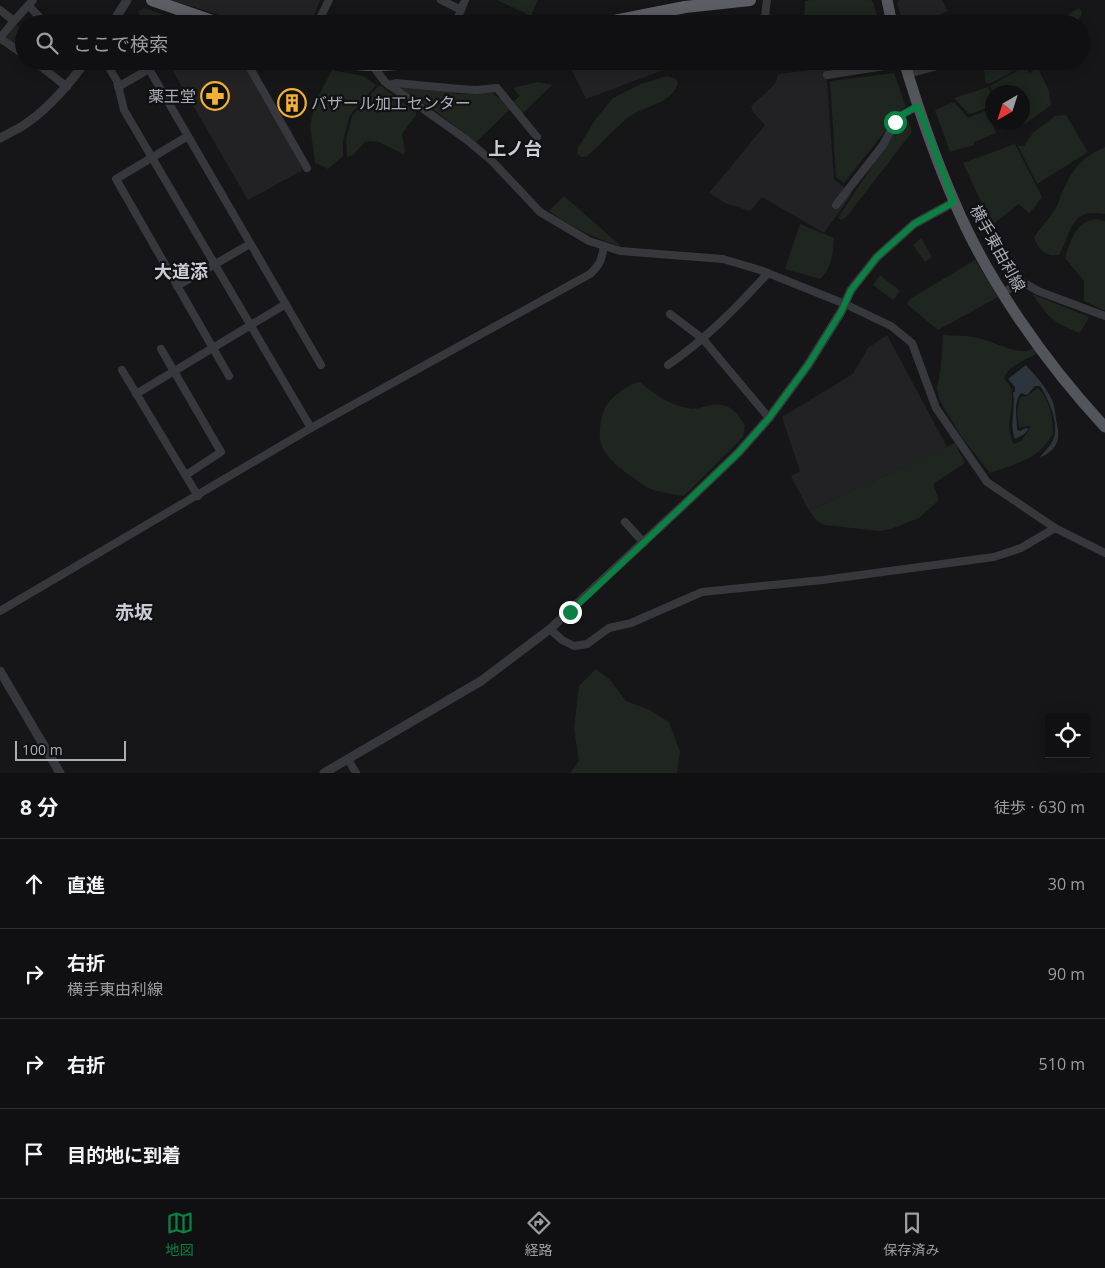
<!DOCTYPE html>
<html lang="ja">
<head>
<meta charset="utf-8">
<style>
	body { margin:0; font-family:"Open Sans","Noto Sans JP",sans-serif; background:#1e1e20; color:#f1f3f6 }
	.controls { position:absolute; right:15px; bottom:15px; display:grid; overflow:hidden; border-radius:0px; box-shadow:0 2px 12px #0003 }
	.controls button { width:45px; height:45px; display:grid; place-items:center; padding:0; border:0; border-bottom:1px solid #303032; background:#101012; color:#f1f3f6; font:25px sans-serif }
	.compass { position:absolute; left:985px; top:85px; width:45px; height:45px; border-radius:50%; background:#101012; box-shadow:0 2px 12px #0003; rotate:219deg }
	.scale { position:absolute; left:15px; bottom:12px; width:111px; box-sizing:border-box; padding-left:5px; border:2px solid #a8adb8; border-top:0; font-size:14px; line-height:18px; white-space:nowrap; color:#a8adb8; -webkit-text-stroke:4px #111113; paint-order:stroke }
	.stop { position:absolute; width:15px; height:15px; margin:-11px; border:4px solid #0b8043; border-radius:50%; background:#fff }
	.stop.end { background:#0b8043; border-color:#fff; box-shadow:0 1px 5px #0008 }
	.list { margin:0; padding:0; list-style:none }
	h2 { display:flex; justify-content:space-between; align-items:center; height:65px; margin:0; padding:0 20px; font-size:21px }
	h2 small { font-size:16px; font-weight:400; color:#9c9d9f }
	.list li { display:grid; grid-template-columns:32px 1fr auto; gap:15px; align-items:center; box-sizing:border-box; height:90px; padding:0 20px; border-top:1px solid #303032 }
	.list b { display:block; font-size:19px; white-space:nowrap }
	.list p { margin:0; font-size:16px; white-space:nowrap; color:#9c9d9f }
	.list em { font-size:16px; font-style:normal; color:#9c9d9f }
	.icon { flex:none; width:28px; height:28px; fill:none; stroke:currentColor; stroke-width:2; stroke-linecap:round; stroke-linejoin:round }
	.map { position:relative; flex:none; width:1105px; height:773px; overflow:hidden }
	.search { position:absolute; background:#101012; box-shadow:0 2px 12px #0003; left:15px; right:15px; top:15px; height:55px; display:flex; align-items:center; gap:12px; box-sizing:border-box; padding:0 18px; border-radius:28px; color:#9c9d9f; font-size:19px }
	.sheet { height:425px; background:#101012 }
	nav { display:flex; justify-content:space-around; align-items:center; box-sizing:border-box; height:70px; border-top:1px solid #303032; background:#101012; font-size:14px; color:#9c9d9f }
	nav a { display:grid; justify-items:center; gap:2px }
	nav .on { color:#0b8043 }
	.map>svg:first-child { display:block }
	.built { fill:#222225 }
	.green { fill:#1e261f }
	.water { fill:#2c353c }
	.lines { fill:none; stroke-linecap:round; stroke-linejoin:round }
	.minor { stroke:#37383d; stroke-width:8 }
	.tertiary { stroke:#37383d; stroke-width:9 }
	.primary { stroke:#53555c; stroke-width:11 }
	.trunk { stroke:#5b5e65; stroke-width:12 }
	.route { stroke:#0b8043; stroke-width:6 }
	.labels { text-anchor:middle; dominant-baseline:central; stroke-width:4.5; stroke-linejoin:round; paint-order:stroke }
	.poi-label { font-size:16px; fill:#a8adb8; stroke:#111113; text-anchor:end }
	.street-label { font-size:16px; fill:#a8adb8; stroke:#111113 }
	.neighbourhood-label { font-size:18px; font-weight:bold; fill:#c9ccd4; stroke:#111113 }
	.quarter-label { font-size:19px; font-weight:bold; fill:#c9ccd4; stroke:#111113 }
</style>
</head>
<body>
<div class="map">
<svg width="1105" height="773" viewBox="0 0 1105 773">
	<rect width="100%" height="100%" fill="#161618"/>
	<!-- built -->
	<g class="built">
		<polygon points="171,0 320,0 311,24 249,24"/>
		<polygon points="899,0 942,0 948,11 919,24 904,24 897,4"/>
		<polygon points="145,8 189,24 145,24 138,11"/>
		<polygon points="684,14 680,24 638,24"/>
		<polygon points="167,61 242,61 262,93 303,170 248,200"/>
		<polygon points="580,61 668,61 666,69 586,99 570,67"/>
		<polygon points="826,68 834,179 852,194 824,233 762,197 750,211 725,203 709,193 765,125 753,112 751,106 772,87 776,82 778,74"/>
		<polygon points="887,335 947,447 809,511 791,476 800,471 782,417 853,374 868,348"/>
	</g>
	<!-- green -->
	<g class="green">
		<polygon points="497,0 538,0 531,16"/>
		<polygon points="810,0 871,0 873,2 879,24 804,24 805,1"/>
		<path d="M 1078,9 L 1081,10 L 1082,14 C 1074,26 1072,24 1059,24 L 1073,11 Z"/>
		<polygon points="15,24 21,29 24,26 23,50 6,39"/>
		<polygon points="780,61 886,61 780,70"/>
		<polygon points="984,61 1028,61 1007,75 989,84 985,82"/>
		<polygon points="1025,66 1030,73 1037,66 1049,91 1051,105 1025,124 1018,123 1022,122 1022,92 993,92 990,86"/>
		<polygon points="332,70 363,76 376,85 350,115 343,141 343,156 328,169 315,163 310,125 315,103"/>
		<polygon points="894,73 906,107 892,115 885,131 844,183 836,177 830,81"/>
		<path d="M 667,76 L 674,78 L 678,82 C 674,103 644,106 629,117 C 613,129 601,145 586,157 L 581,157 L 577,153 L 578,148 L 595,120 L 613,98 L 641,84 Z"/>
		<polygon points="538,82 552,85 521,115 512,103 520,96 513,88"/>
		<polygon points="378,86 381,86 416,112 416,115 402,134 405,152 403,154 379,142 370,141 365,142 353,155 347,157 346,140 352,116"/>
		<polygon points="397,86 441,90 458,94 491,93 503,100 510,109 476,142 438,113"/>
		<polygon points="988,87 992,96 992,118 988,108 969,114 954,98"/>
		<polygon points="954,102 968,118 987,110 996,133 974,142 974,145 950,152 935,110"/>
		<polygon points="1066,115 1088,152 1037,184 1018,146 1024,146 1033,133 1055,116"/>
		<polygon points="908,120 912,132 848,215 842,220 838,218 897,128 901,124"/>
		<polygon points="1015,144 1042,197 1029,214 1019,204 992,225 963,163"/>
		<path d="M 1105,147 L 1105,214 C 1069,208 1073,231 1059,255 C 1046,257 1039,250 1034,238 C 1040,227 1049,220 1055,209 C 1058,205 1059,200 1061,195 C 1072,170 1080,158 1105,147 Z"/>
		<path d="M 564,196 L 622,247 C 595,238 572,228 549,211 Z"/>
		<path d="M 1096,219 L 1105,221 L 1105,311 L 1084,301 L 1084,281 L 1065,258 C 1071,240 1075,222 1096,219 Z"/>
		<path d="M 800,224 L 834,238 C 833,254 832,267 820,279 L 785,269 Z"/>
		<polygon points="921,238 932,257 925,262 913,245"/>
		<polygon points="975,260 998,297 938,330 907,304 910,299"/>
		<polygon points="880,275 900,291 893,300 873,285"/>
		<path d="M 1032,294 L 1089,317 L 1080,333 C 1052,322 1049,318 1032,294 Z"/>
		<path d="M 943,335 C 955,336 967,335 978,338 C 997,342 1015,356 1034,349 L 1036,354 C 1026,360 1008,366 1004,378 C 1006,381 1010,385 1011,388 C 1012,390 1012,393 1012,396 C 1013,413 1004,427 1014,444 L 1021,441 L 1031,427 L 1028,426 L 1019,428 L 1017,412 L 1020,397 L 1027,396 L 1038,388 C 1050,399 1053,419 1053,434 C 1038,460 1016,464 990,473 L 961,436 L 940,401 L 937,388 L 941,366 Z"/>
		<path d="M 640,382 C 654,394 669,405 688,408 C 695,410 700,408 707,406 C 726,401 735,409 745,425 L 743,437 L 684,496 C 674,494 663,493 654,490 C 646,488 638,481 631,476 C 614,464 597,451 600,428 C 601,420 602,413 606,406 C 613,396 628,384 640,382 Z"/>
		<polygon points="955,443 965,463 933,484 939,500 919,518 891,529 879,531 824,525 817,521 809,511"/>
		<polygon points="596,669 610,680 626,701 650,710 669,722 680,752 677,773 570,773 579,761 574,728 579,686"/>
	</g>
	<!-- water -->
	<path class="water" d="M 1026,365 C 1035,375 1047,388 1052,400 C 1055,406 1055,413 1056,419 C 1060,438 1060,448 1040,458 C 1043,452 1049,448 1052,442 C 1061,427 1049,399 1040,386 L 1035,386 L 1027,395 L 1021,393 C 1013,403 1017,418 1017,430 L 1020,431 L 1026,428 L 1029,429 L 1023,435 L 1015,439 C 1009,424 1016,410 1013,393 L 1015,391 L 1015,387 L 1008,379 Z"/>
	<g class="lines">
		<!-- minor -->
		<g class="minor">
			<polyline points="441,0 461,10 465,0"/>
			<polyline points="29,6 46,24"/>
			<polyline points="0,10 14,21 33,0"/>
			<polyline points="14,21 0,38 24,55"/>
			<polyline points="317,24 329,0"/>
			<polyline points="455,24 461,10"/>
			<polyline points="764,24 767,0"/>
			<polyline points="34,61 67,87"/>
			<polyline points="105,61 117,81 124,110 311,428"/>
			<polyline points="246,61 307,168"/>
			<polyline points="373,66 385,82 467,140 493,162 540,212 589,241 620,251 723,259 760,270 845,304 891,326 912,343 936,408 987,482 1055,528 1105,553"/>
			<polyline points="908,74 955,61"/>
			<polyline points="827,75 904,63"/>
			<polyline points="389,85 396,83 460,89 477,90 497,88 537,137"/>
			<polyline points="118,87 149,69 321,365"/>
			<polyline points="188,136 116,179 229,376"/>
			<polyline points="836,205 883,145 898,117 918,106"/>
			<polyline points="177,286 250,244"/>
			<polyline points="1003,293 1021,281 1038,291 1105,316"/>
			<polyline points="670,314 703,339 769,418"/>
			<polyline points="161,349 221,452 186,475"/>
			<path d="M 668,365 C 706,339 737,307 768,273"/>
			<polyline points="122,370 198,496"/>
			<polyline points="136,394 286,304"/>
			<polyline points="625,522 644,543"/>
			<path d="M 0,611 L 311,428 L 590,274 C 600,265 602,259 604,246"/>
			<polyline points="550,629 562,640 574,646 587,644 609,628 631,623 702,592 823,580 994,557 1021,548 1055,528"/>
			<polyline points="348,759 356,773"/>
		</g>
		<!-- tertiary -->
		<g class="tertiary">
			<polyline points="112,24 127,0"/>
			<path d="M 0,138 C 9,133 19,129 27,123 C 51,106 69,84 86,61"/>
			<polyline points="0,671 60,773"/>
			<polyline points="324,773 481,681 550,629 691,498 738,453 769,418 808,365 841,312 851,290 877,257 914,224 954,202"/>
		</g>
		<!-- primary -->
		<g class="primary">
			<polyline points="887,0 892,24"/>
			<path d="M 904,61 C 918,108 934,155 954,201 C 987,280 1047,365 1105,427"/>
		</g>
		<!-- trunk -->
		<g class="trunk">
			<polyline points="152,0 221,24"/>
			<polyline points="599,24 685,7 750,0"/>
			<path d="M 336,61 C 365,67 390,66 419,61"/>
		</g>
	</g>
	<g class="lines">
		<!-- route -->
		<polyline class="route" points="570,612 691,498 738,453 769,418 808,365 841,312 851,290 877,257 914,224 954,202 918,106 898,117 895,122"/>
	</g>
	<!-- icons -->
	<defs>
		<symbol id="pharmacy-ring" viewBox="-11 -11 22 22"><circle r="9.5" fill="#111113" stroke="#f2b134" stroke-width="1.5"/><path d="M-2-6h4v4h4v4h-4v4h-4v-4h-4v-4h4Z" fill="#f2b134"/></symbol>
		<symbol id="building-ring" viewBox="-11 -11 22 22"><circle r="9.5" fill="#111113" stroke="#f2b134" stroke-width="1.5"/><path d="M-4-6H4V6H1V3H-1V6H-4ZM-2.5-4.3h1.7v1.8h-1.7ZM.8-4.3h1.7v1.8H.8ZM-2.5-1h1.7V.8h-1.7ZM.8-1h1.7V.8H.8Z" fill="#f2b134"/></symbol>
	</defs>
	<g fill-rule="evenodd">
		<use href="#pharmacy-ring" x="199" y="80" width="32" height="32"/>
		<use href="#building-ring" x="276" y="87" width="32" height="32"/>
	</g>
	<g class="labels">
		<!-- poi labels -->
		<g class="poi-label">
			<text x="196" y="96">薬王堂</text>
			<text x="311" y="103" text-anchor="start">バザール加工センター</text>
		</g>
		<!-- street labels -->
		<g class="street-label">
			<text transform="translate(998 248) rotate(61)">横手東由利線</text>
		</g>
		<!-- neighbourhood labels -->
		<g class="neighbourhood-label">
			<text x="515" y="148">上ノ台</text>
			<text x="181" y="271">大道添</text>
		</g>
		<!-- quarter labels -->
		<g class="quarter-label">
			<text x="134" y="612">赤坂</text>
		</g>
	</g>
</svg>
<div class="controls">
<button><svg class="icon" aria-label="locate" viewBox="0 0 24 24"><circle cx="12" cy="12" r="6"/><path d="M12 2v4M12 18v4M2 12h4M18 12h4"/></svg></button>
</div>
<svg class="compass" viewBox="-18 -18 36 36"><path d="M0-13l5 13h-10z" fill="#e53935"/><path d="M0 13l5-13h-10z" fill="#9c9d9f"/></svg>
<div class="scale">100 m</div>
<div class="stop" style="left:895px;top:122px"></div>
<div class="stop end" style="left:570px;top:612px"></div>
<div class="search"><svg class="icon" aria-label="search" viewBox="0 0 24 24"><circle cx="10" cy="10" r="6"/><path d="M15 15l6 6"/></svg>ここで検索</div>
</div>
<section class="sheet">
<h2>8 分<small>徒歩 · 630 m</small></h2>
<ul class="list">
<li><svg class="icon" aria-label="ahead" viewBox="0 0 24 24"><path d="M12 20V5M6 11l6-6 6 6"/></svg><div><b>直進</b></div><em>30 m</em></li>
<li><svg class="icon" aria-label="right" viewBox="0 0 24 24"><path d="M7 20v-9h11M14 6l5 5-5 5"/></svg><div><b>右折</b><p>横手東由利線</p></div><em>90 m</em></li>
<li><svg class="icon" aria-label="right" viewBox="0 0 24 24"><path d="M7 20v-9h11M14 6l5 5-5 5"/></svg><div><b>右折</b></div><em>510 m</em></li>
<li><svg class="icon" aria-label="arrive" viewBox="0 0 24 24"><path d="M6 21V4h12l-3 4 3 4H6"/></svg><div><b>目的地に到着</b></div></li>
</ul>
</section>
<nav>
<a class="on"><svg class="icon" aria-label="map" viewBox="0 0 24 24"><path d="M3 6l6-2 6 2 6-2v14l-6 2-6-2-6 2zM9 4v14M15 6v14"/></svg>地図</a>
<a><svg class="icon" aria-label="directions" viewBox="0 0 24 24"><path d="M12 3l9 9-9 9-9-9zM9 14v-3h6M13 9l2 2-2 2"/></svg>経路</a>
<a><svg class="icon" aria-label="saved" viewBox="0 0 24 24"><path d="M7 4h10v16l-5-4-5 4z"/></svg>保存済み</a>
</nav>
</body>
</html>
